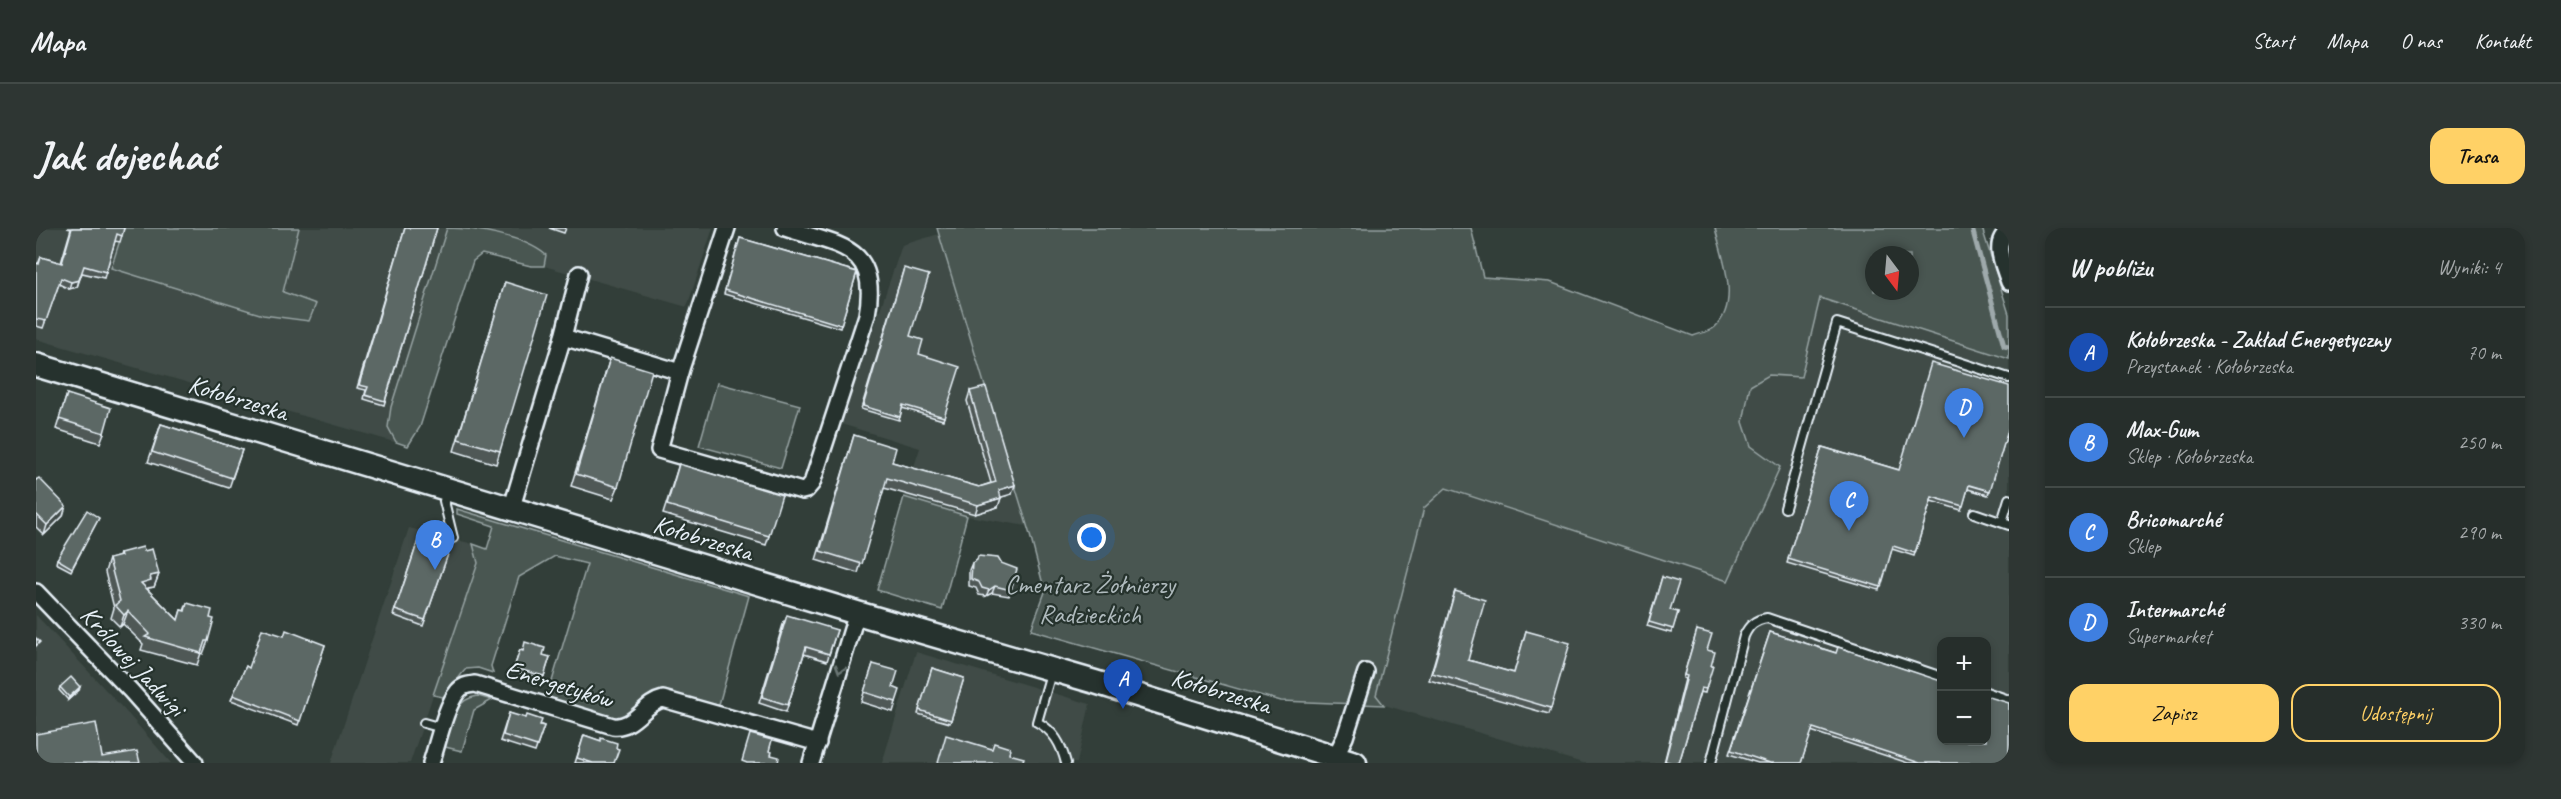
<!DOCTYPE html>
<html lang="pl">
<head>
<meta charset="utf-8">
<style>
	body { margin:0; font-family:Caveat,sans-serif; background:#2e3633; color:#f1f3f6 }
	.controls { position:absolute; right:18px; bottom:18px; display:grid; overflow:hidden; border-radius:12px; box-shadow:0 3px 9px #0003 }
	.controls button { width:54px; height:54px; display:grid; place-items:center; padding:0; border:0; border-bottom:2px solid #424a47; background:#262e2b; color:#f1f3f6; font:30px sans-serif }
	.compass { position:absolute; left:1829px; top:18px; width:54px; height:54px; border-radius:50%; background:#262e2b; box-shadow:0 3px 9px #0003; rotate:164deg }
	.you { position:absolute; left:1056px; top:310px; width:21px; height:21px; margin:-15px; border:4px solid #fff; border-radius:50%; background:#1a73e8; box-shadow:0 0 0 9px #1a73e833 }
	.badge { display:grid; place-items:center; width:39px; height:39px; border-radius:50%; background:#ffd166; color:#fff; font-size:20px; font-weight:700 }
	.pin { position:absolute; translate:-50% -50px; filter:drop-shadow(0 2px 3px #0008) }
	.pin::after { content:''; position:absolute; top:32px; width:21px; height:18px; background:inherit; clip-path:polygon(0 0,100% 0,50% 100%) }
	.list { margin:0; padding:0; list-style:none }
	h2 { display:flex; justify-content:space-between; align-items:center; height:78px; margin:0; padding:0 24px; font-size:26px }
	h2 small { font-size:20px; font-weight:400; color:#a4a8a9 }
	.list li { display:grid; grid-template-columns:39px 1fr auto; gap:18px; align-items:center; box-sizing:border-box; height:90px; padding:0 24px; border-top:2px solid #424a47 }
	.list b { display:block; font-size:22px; white-space:nowrap }
	.list p { margin:0; font-size:20px; white-space:nowrap; color:#a4a8a9 }
	.list em { font-size:20px; font-style:normal; color:#a4a8a9 }
	.actions { display:flex; gap:12px; padding:18px 24px }
	.actions a { flex:1; padding:14px 0; border:2px solid #ffd166; border-radius:18px; text-align:center; font-size:21px; color:#ffd166 }
	.actions .main { background:#ffd166; color:#111 }
	.map { position:relative; flex:none; width:1973px; height:535px; overflow:hidden; border-radius:18px }
	header { display:flex; align-items:center; gap:36px; box-sizing:border-box; height:84px; padding:0 30px; background:#262e2b; border-bottom:2px solid #424a47 }
	header strong { font-size:28px }
	nav { display:flex; gap:33px; margin-inline-start:auto; font-size:21px }
	.intro { display:flex; align-items:center; justify-content:space-between; box-sizing:border-box; height:144px; padding:0 36px }
	h1 { margin:0; font-size:42px }
	.button { padding:15px 27px; border-radius:18px; background:#ffd166; color:#111; font-size:21px; font-weight:700 }
	main { display:flex; gap:36px; padding:0 36px }
	aside { flex:1; background:#262e2b; border-radius:18px; box-shadow:0 3px 9px #0003 }
	.map>svg:first-child { display:block }
	.built { fill:#3f4b46; fill-rule:evenodd }
	.green { fill:#495651; stroke:#98a4a4; stroke-width:1.5; fill-rule:evenodd }
	.lines { fill:none; stroke-linecap:round; stroke-linejoin:round }
	.stream { stroke:#9ea9ab; stroke-width:5 }
	.service-casing { stroke:#e8f1f8; stroke-width:12 }
	.minor-casing { stroke:#e8f1f8; stroke-width:20 }
	.secondary-casing { stroke:#e8f1f8; stroke-width:27 }
	.service { stroke:#26332d; stroke-width:8 }
	.minor { stroke:#26332d; stroke-width:15 }
	.secondary { stroke:#26332d; stroke-width:22 }
	.wall { fill:#4f5957; stroke:#e8f1f8; stroke-width:1.5 }
	.shaded-wall { fill:#404947; stroke:#e8f1f8; stroke-width:1.5 }
	.building { fill:#5c6865; stroke:#e8f1f8; stroke-width:1.5 }
	.oneway { stroke:#6a7674 }
	.labels { text-anchor:middle; dominant-baseline:central; stroke-width:4.5; stroke-linejoin:round; paint-order:stroke }
	.street-label { font-size:26px; fill:#e8f1f8; stroke:#26332d }
	.park-label { font-size:26px; fill:#b0bbbe; stroke:#26332d }
</style>
</head>
<body>
<header>
<strong>Mapa</strong>
<nav><a>Start</a><a>Mapa</a><a>O nas</a><a>Kontakt</a></nav>
</header>
<div class="intro"><h1>Jak dojechać</h1><a class="button">Trasa</a></div>
<main>
<div class="map">
<svg width="1973" height="535" viewBox="0 0 1973 535">
	<rect width="100%" height="100%" fill="#323e39"/>
	<filter id="ink" filterUnits="userSpaceOnUse"><feTurbulence type="fractalNoise" baseFrequency=".0167" numOctaves="2"/><feDisplacementMap in="SourceGraphic" scale="12" xChannelSelector="R" yChannelSelector="G"/><feConvolveMatrix kernelMatrix="1 2 1 2 8 2 1 2 1" color-interpolation-filters="sRGB"/></filter>
	<g filter="url(#ink)">
		<!-- built -->
		<g class="built">
			<polygon points="0,0 677,0 651,79 508,38 495,38 445,26 436,33 384,199 372,218 0,111"/>
			<polygon points="903,6 991,298 931,288 868,269 884,220 805,196 866,17"/>
			<path d="M 1784,70 L 1973,131 L 1973,535 L 1547,535 L 1348,477 L 1340,467 L 1388,280 L 1410,260 L 1692,353 L 1743,239 L 1715,219 L 1707,194 L 1714,158 L 1733,147 L 1765,149 ZM 1906,413 L 1950,413 L 1950,512 L 1906,512 Z"/>
			<polygon points="373,300 437,316 442,335 374,535 295,535"/>
			<polygon points="0,387 93,487 135,535 0,535"/>
			<polygon points="880,424 1054,476 1041,535 846,535"/>
		</g>
		<!-- green -->
		<g class="green">
			<polygon points="88,0 263,0 247,64 280,76 273,93 227,87 75,40"/>
			<path d="M 411,0 C 441,0 487,8 510,27 L 508,38 L 495,38 L 446,26 L 437,33 L 384,199 L 372,218 L 360,214 L 352,199 L 355,179 Z"/>
			<path d="M 901,0 L 1435,0 L 1447,49 L 1514,54 L 1657,108 C 1664,105 1674,104 1679,99 C 1705,75 1686,29 1679,0 L 1946,0 L 1973,86 L 1973,131 L 1784,70 L 1765,149 L 1733,147 L 1714,158 L 1707,194 L 1715,218 L 1744,239 L 1692,353 L 1410,260 L 1388,280 L 1340,467 L 1348,477 L 1245,473 L 995,402 L 1009,364 L 994,307 ZM 1838,27 L 1874,27 L 1874,63 L 1838,63 Z"/>
			<polygon points="681,155 764,177 745,240 663,218"/>
			<polygon points="868,269 931,288 906,382 841,362"/>
			<path d="M 421,281 L 713,368 L 682,480 L 631,465 L 587,490 L 577,491 L 511,470 L 551,336 L 519,328 L 483,349 L 455,438 L 457,445 L 442,440 L 430,441 C 421,450 417,462 407,469 L 397,467 L 442,335 L 437,316 L 451,321 L 458,298 L 421,286 Z"/>
			<path d="M 442,468 L 456,472 L 438,482 L 426,523 L 409,519 C 415,498 416,471 442,468 Z"/>
		</g>
		<g class="lines">
			<!-- stream -->
			<polyline class="stream" points="1936,0 1968,118 1973,119"/>
			<defs>
				<g id="service">
					<polyline points="411,262 408,273 417,310"/>
					<polyline points="1749,280 1801,95 1973,150"/>
					<polyline points="1938,285 1973,297"/>
					<polyline points="1966,294 1973,271"/>
					<path d="M 1015,445 L 1001,494 C 1018,503 1025,516 1030,535"/>
					<polyline points="1950,464 1973,472"/>
					<polyline points="388,495 406,500"/>
					<path d="M 1675,535 L 1708,408 C 1713,397 1719,392 1731,390 L 1906,449"/>
				</g>
				<g id="minor">
					<path d="M 691,0 L 644,144 L 623,222 L 766,263 L 770,262 L 776,255 L 831,87 C 844,17 803,18 749,0"/>
					<path d="M 1973,3 C 1955,14 1968,38 1973,54"/>
					<polyline points="527,109 644,144"/>
					<polyline points="475,282 527,109 543,46"/>
					<polyline points="0,364 95,463 159,535"/>
					<path d="M 395,535 C 402,515 409,479 422,463 C 427,457 432,457 439,456 L 577,498 C 598,501 608,475 627,471 L 782,515"/>
					<polyline points="775,535 821,385"/>
					<polyline points="1296,535 1309,509 1330,444"/>
				</g>
				<polyline id="secondary" points="0,137 821,385 1059,454 1319,535"/>
			</defs>
			<!-- service casing -->
			<use href="#service" class="service-casing"/>
			<!-- minor casing -->
			<use href="#minor" class="minor-casing"/>
			<!-- secondary casing -->
			<use href="#secondary" class="secondary-casing"/>
			<!-- service -->
			<use href="#service" class="service"/>
			<!-- minor -->
			<use href="#minor" class="minor"/>
			<!-- secondary -->
			<use href="#secondary" class="secondary"/>
		</g>
		<!-- wall -->
		<g class="wall">
			<polygon points="31,0 88,0 84,14 79,13 68,50 46,45 41,59 33,61 23,56 7,100 0,98 0,35 2,36 5,29 25,35 35,1"/>
			<polygon points="369,0 401,0 348,177 328,171 330,162 321,160"/>
			<polygon points="513,0 530,0 528,5"/>
			<polygon points="704,10 821,44 804,100 688,66"/>
			<polygon points="868,40 874,108 883,126 908,189 907,192 866,180 863,192 825,181"/>
			<polygon points="469,54 464,223 460,236 418,223"/>
			<polygon points="574,130 582,259 577,271 535,258"/>
			<polygon points="934,163 976,266 965,269 962,279 939,286 848,260 822,345 780,332 818,207 856,234 943,259 955,255 931,173"/>
			<polygon points="31,166 68,205 64,215 20,201"/>
			<polygon points="125,196 206,222 193,260 112,234"/>
			<polygon points="1973,199 1952,267 1932,261 1925,282 1895,273 1878,328 1856,321 1843,362 1751,335 1786,219 1863,242"/>
			<polygon points="643,236 733,308 730,317 627,286"/>
			<polygon points="0,252 27,288 8,307 0,299"/>
			<polygon points="63,290 35,343 20,335 21,331"/>
			<polygon points="382,313 413,323 387,398 357,387"/>
			<polygon points="108,323 123,346 118,359 112,360 112,362 142,392 145,382 148,383 151,375 174,390 172,413 167,426 165,425 161,437 105,422 107,416 87,396 84,399 75,390 78,380 69,344 73,331 83,329 84,325"/>
			<polygon points="936,335 975,362 973,368 956,365 950,368 943,367 940,360 933,358 933,342"/>
			<polygon points="1626,349 1634,382 1642,384 1635,405 1611,398"/>
			<polygon points="1419,363 1432,432 1478,445 1490,403 1515,480 1513,486 1393,452"/>
			<polygon points="748,393 801,402 791,433 768,426 750,484 723,475"/>
			<polygon points="1661,402 1671,422 1675,438 1670,461 1669,465 1664,464 1643,535 1628,535 1649,451 1647,450"/>
			<polygon points="1734,404 1800,425 1973,535 1872,535 1775,503 1765,535 1722,535 1693,526"/>
			<polygon points="248,408 289,417 262,497 195,472 210,438 213,440"/>
			<polygon points="484,422 514,429 507,451 477,443"/>
			<polygon points="837,436 860,474 857,484 825,474"/>
			<polygon points="896,440 928,450 914,495 882,486"/>
			<polygon points="24,459 43,462 32,472 23,462"/>
			<polygon points="473,485 508,498 499,524 464,513"/>
			<polygon points="548,507 565,513 580,520 578,535 539,535"/>
		</g>
		<!-- shaded-wall -->
		<g class="shaded-wall">
			<polygon points="43,52 41,59 33,61 35,54"/>
			<polygon points="979,257 976,266 959,271 963,262"/>
			<polygon points="965,270 962,279 939,286 942,277"/>
			<polygon points="30,278 27,288 8,307 11,297"/>
			<polygon points="123,346 118,359 112,360 111,364 105,355 114,348"/>
			<polygon points="959,358 956,365 950,368 953,362"/>
			<polygon points="92,383 87,396 84,399 88,387"/>
			<polygon points="44,459 43,462 32,472 33,469"/>
		</g>
		<!-- building -->
		<g class="building">
			<polygon points="36,0 88,0 86,8 81,6 70,44 48,38 43,52 35,54 25,50 10,93 0,91 0,35 3,36 5,29 26,35"/>
			<polygon points="369,0 401,0 349,173 329,167 332,159 323,157"/>
			<polygon points="704,10 821,44 805,97 689,62"/>
			<polygon points="868,40 893,47 874,108 887,112 883,126 924,139 908,189 867,177 864,189 827,178"/>
			<polygon points="469,54 511,67 464,223 422,211"/>
			<polygon points="574,130 616,143 582,259 540,246"/>
			<polygon points="1895,135 1973,158 1973,199 1954,263 1933,257 1927,278 1896,269 1879,325 1857,318 1845,359 1752,331 1786,219 1863,242"/>
			<polygon points="950,159 979,257 963,262 965,270 942,277 851,250 826,336 784,323 818,207 860,220 856,234 943,259 960,254 934,163"/>
			<polygon points="31,166 75,180 68,205 23,191"/>
			<polygon points="125,196 206,222 196,250 116,224"/>
			<polygon points="643,236 746,267 733,308 631,277"/>
			<polygon points="3,250 30,278 11,297 0,286 0,252"/>
			<polygon points="51,282 63,290 36,340 21,331"/>
			<polygon points="382,313 413,323 389,392 359,382"/>
			<polygon points="107,319 108,323 116,321 123,346 114,348 115,352 105,355 142,392 145,382 149,383 151,375 176,382 174,390 178,391 172,413 169,413 165,425 109,409 114,406 92,383 88,387 79,377 84,373 73,331 85,328 84,325"/>
			<polygon points="942,328 962,330 965,335 981,341 975,362 959,358 953,362 946,360 943,354 935,351 936,335 941,332"/>
			<polygon points="1626,349 1643,354 1634,382 1642,384 1637,401 1613,394"/>
			<polygon points="1419,363 1449,372 1432,432 1478,445 1490,403 1534,415 1515,480 1396,445"/>
			<polygon points="751,387 801,402 793,426 770,419 752,477 726,469"/>
			<polygon points="226,401 248,408 250,402 289,417 264,493 197,467 210,438 213,440"/>
			<polygon points="1661,402 1676,406 1671,422 1679,424 1675,438 1677,438 1670,461 1665,460 1643,535 1636,535 1629,533 1651,448 1648,447"/>
			<polygon points="1734,404 1800,425 1802,419 1905,453 1905,513 1950,513 1950,468 1973,475 1973,535 1884,535 1777,500 1765,535 1734,535 1695,522"/>
			<polygon points="0,410 4,414 0,418"/>
			<polygon points="489,414 509,420 507,427 514,429 508,448 478,440 484,422 487,423"/>
			<polygon points="837,436 862,443 857,459 864,462 860,474 828,464"/>
			<polygon points="896,440 928,450 915,492 883,482"/>
			<polygon points="35,449 44,459 33,469 24,459"/>
			<polygon points="473,485 490,490 491,487 506,492 504,497 508,498 501,518 467,507"/>
			<polygon points="60,495 66,529 101,523 104,535 0,535 0,506"/>
			<polygon points="714,506 736,512 733,523 736,524 735,527 743,529 742,535 711,535 706,533"/>
			<polygon points="548,507 565,513 565,510 581,515 580,520 583,521 578,535 557,535 541,530"/>
			<polygon points="910,507 956,521 958,515 974,520 973,526 988,530 986,535 902,535"/>
		</g>
		<!-- one-way arrows -->
		<defs><path id="oneway-chevron" d="M-2-3.5L2.5 0L-2 3.5" fill="none" stroke-width="1.6" stroke-linecap="round" stroke-linejoin="round" transform="scale(1.5)"/></defs>
		<use class="oneway" href="#oneway-chevron" transform="translate(804 441) rotate(107)"/>
	</g>
	<g class="labels">
		<!-- street labels -->
		<g class="street-label">
			<text transform="translate(202 170) rotate(17)">Kołobrzeska</text>
			<text transform="translate(667 310) rotate(17)">Kołobrzeska</text>
			<text transform="translate(97 433) rotate(47)">Królowej Jadwigi</text>
			<text transform="translate(523 456) rotate(17)">Energetyków</text>
			<text transform="translate(1185 463) rotate(17)">Kołobrzeska</text>
		</g>
		<!-- park labels -->
		<g class="park-label">
			<text x="1054" y="356">Cmentarz Żołnierzy<tspan x="1054" dy="30">Radzieckich</tspan></text>
		</g>
	</g>
</svg>
<div class="controls">
<button>+</button>
<button>−</button>
</div>
<svg class="compass" viewBox="-18 -18 36 36"><path d="M0-13l5 13h-10z" fill="#e53935"/><path d="M0 13l5-13h-10z" fill="#a4a8a9"/></svg>
<div class="you"></div>
<div class="pin badge" style="left:1087px;top:481px;background:#1a4fb4">A</div>
<div class="pin badge" style="left:399px;top:342px;background:#3f7fe0">B</div>
<div class="pin badge" style="left:1813px;top:303px;background:#3f7fe0">C</div>
<div class="pin badge" style="left:1928px;top:210px;background:#3f7fe0">D</div>
</div>
<aside>
<h2>W pobliżu<small>Wyniki: 4</small></h2>
<ul class="list">
<li><span class="badge" style="background:#1a4fb4">A</span><div><b>Kołobrzeska - Zakład Energetyczny</b><p>Przystanek · Kołobrzeska</p></div><em>70 m</em></li>
<li><span class="badge" style="background:#3f7fe0">B</span><div><b>Max-Gum</b><p>Sklep · Kołobrzeska</p></div><em>250 m</em></li>
<li><span class="badge" style="background:#3f7fe0">C</span><div><b>Bricomarché</b><p>Sklep</p></div><em>290 m</em></li>
<li><span class="badge" style="background:#3f7fe0">D</span><div><b>Intermarché</b><p>Supermarket</p></div><em>330 m</em></li>
</ul>
<div class="actions"><a class="main">Zapisz</a><a>Udostępnij</a></div>
</aside>
</main>
</body>
</html>
